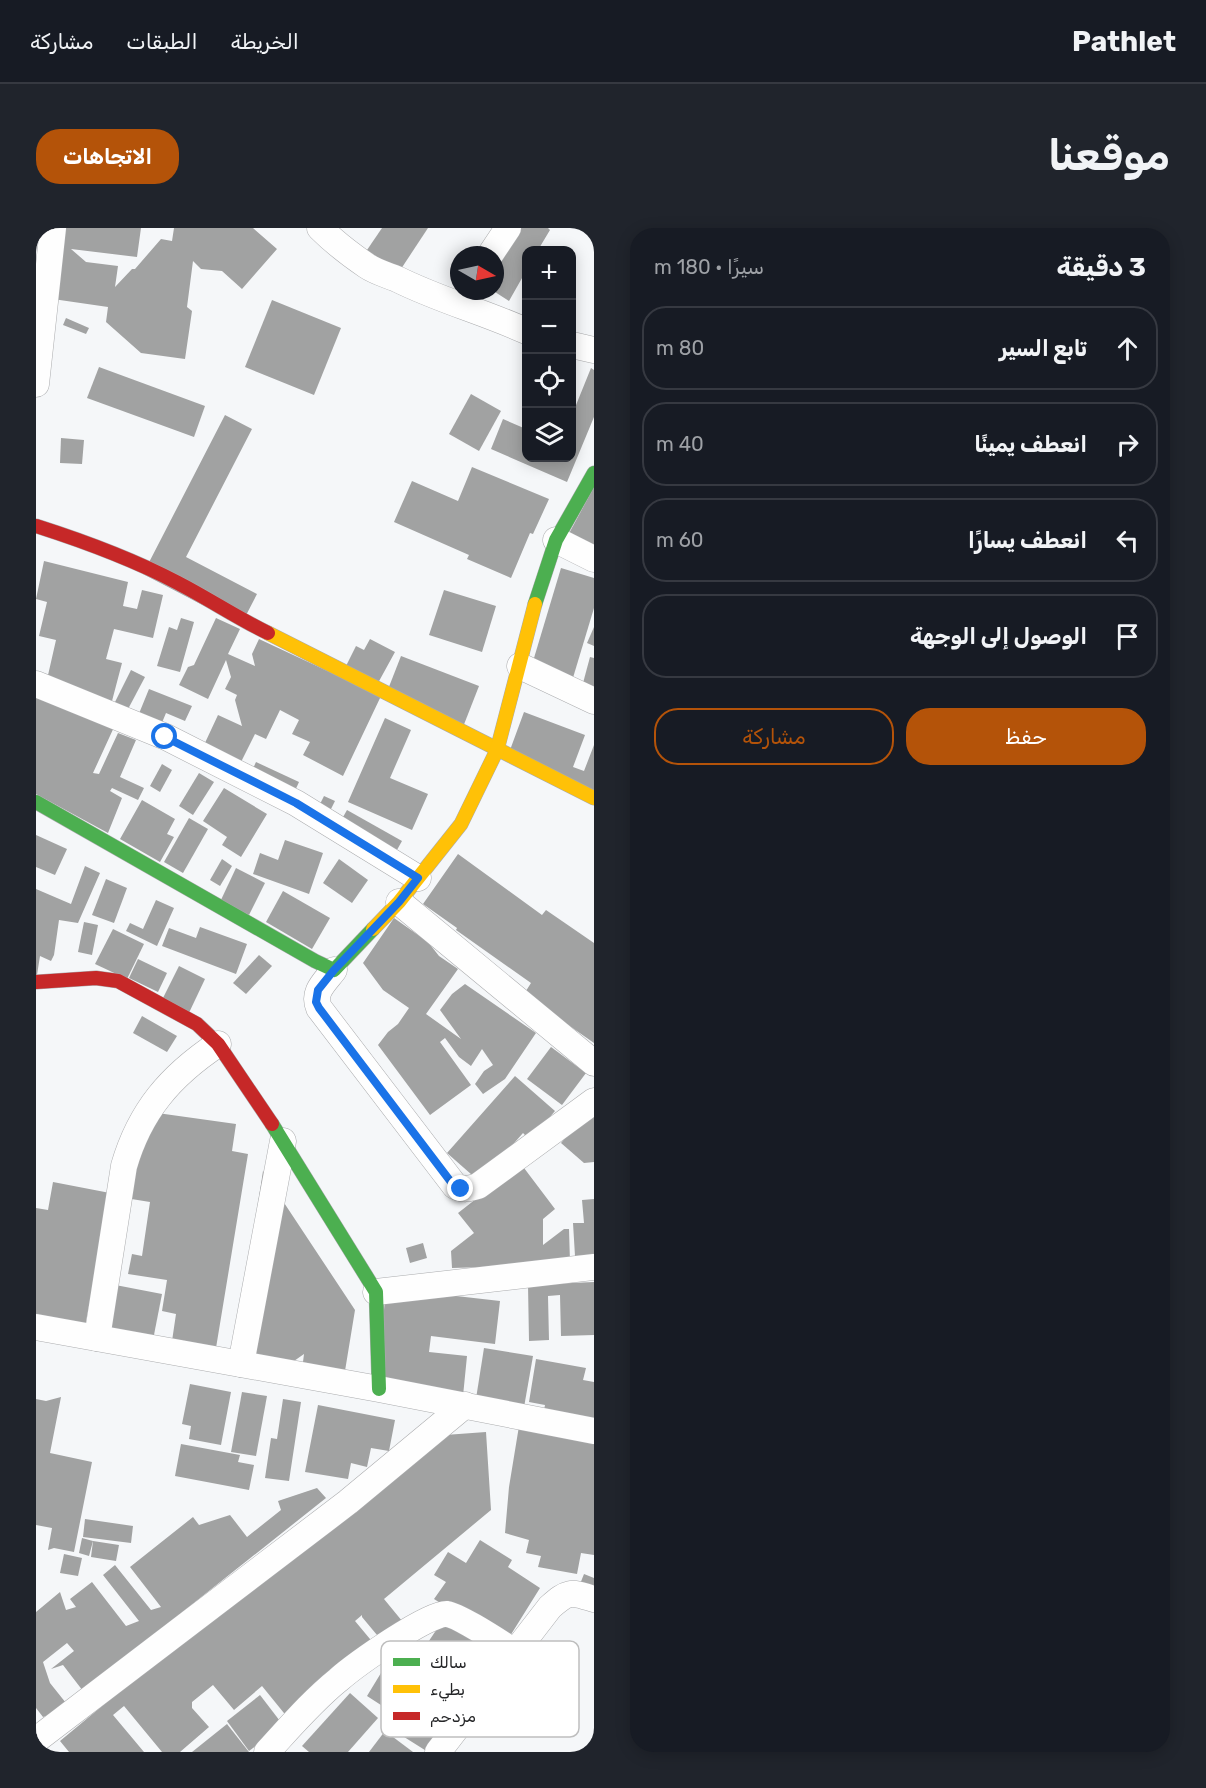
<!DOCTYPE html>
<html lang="ar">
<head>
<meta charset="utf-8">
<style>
	body { margin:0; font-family:Rubik,"Noto Naskh Arabic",sans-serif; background:#20242c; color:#f1f3f6; direction:rtl }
	.controls { position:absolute; right:18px; top:18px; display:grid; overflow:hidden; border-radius:12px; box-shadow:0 3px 15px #0003 }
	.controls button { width:54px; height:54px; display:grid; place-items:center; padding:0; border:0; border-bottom:2px solid #363941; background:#171b24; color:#f1f3f6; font:30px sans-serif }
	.compass { position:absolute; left:414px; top:18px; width:54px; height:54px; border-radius:50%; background:#171b24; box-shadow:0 3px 15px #0003; rotate:99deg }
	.stop { position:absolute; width:18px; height:18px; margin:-14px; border:4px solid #1a73e8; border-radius:50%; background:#fff }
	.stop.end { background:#1a73e8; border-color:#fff; box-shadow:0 2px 6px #0008 }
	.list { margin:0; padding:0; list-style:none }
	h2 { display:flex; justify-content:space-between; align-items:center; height:78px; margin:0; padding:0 24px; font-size:26px }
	h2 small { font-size:20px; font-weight:400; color:#9ea1a6 }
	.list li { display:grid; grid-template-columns:39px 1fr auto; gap:18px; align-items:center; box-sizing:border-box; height:84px; margin:0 12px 12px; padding:0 12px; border:2px solid #363941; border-radius:24px }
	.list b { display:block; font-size:22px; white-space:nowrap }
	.list em { font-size:20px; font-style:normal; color:#9ea1a6 }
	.actions { display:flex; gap:12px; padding:18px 24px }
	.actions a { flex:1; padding:14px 0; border:2px solid #b45309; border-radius:24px; text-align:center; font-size:21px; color:#b45309 }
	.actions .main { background:#b45309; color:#fff }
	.icon { flex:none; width:33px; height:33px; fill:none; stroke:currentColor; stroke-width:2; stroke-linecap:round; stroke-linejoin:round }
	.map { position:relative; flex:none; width:558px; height:1524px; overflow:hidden; direction:ltr; border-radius:24px }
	header { display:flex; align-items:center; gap:36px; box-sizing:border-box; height:84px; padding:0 30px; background:#171b24; border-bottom:2px solid #363941 }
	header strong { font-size:28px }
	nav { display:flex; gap:33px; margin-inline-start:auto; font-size:21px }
	.intro { display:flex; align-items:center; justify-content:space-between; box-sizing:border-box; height:144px; padding:0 36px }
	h1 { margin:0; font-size:42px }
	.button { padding:15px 27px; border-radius:24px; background:#b45309; color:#fff; font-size:21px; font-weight:700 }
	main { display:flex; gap:36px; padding:0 36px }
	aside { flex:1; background:#171b24; border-radius:24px; box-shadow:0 3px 15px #0003 }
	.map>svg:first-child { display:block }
	.building { fill:#a1a2a2 }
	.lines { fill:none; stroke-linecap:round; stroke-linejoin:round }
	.street-casing { stroke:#abacae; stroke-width:27 }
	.fast-casing { stroke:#abacae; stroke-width:15 }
	.slow-casing { stroke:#abacae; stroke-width:15 }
	.jam-casing { stroke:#abacae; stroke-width:15 }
	.street { stroke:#fefefe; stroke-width:26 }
	.fast { stroke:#4caf50; stroke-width:14 }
	.slow { stroke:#ffc107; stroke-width:14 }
	.jam { stroke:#c62828; stroke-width:14 }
	.route { stroke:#1a73e8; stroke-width:8 }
	.key { fill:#fff; stroke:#bebebe; stroke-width:1.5 }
	.key-label { font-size:16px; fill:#252628 }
</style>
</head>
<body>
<header>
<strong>Pathlet</strong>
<nav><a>الخريطة</a><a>الطبقات</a><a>مشاركة</a></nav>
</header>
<div class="intro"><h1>موقعنا</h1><a class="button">الاتجاهات</a></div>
<main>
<aside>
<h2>3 دقيقة<small>سيرًا · 180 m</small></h2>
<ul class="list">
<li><svg class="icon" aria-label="ahead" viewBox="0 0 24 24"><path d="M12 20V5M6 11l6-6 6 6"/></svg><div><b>تابع السير</b></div><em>80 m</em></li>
<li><svg class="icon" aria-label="right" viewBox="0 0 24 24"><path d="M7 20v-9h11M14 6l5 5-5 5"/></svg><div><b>انعطف يمينًا</b></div><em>40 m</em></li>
<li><svg class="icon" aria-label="left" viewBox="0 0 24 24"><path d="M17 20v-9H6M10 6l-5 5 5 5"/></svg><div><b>انعطف يسارًا</b></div><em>60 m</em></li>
<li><svg class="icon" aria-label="arrive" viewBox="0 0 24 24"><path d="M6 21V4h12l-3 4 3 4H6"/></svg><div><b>الوصول إلى الوجهة</b></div></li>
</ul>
<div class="actions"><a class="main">حفظ</a><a>مشاركة</a></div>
</aside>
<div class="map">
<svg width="558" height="1524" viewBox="0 0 558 1524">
	<rect width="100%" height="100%" fill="#f5f7f9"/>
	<!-- building -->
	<g class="building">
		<polygon points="19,0 105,0 101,29 35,21 50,34 82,38 79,59 96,41 99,41 125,11 136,13 138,0 217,0 241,21 206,61 186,43 165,41 157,33 151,79 156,83 149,131 105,125 70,94 72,79 10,70"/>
		<polygon points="346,0 392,0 363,44 331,22"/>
		<polygon points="468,0 512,0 514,2 502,22 490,22 490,43 473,73 459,64 459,27"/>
		<polygon points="236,72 305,100 278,167 209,139"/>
		<polygon points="30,90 53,100 50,106 27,97"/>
		<polygon points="63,139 169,178 158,209 51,170"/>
		<polygon points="555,140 558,142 558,189 531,254 455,221 467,191 490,201 490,230 536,230 536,187"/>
		<polygon points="435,166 465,183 443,223 413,206"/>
		<polygon points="189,187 216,201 150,329 221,366 205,397 107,346"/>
		<polygon points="25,210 48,212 46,236 24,235"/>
		<polygon points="436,239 513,271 497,306 494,305 475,350 431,331 433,327 358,294 376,253 422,273"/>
		<polygon points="558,259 558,343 523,324"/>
		<polygon points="8,333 92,354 87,378 101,381 106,362 127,367 117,410 78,401 70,431 86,435 76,473 10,456 20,412 3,408 11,374 0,371"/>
		<polygon points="525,340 558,350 558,380 536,453 495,440"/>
		<polygon points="408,362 460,378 446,424 393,407"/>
		<polygon points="145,390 158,394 144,444 121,438 133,399 141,402"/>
		<polygon points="180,390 204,401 192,426 219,438 216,426 223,411 345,468 307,548 267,527 274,514 256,506 263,492 244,482 230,511 219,506 205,534 168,517 182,487 206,498 199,472 201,467 189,461 195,449 190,432 172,471 143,457 152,439 158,437"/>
		<polygon points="558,399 558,418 551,415"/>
		<polygon points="334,411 359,424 342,455 310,438 320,418 328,422"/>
		<polygon points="365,428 443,458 427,499 349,469"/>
		<polygon points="554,429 558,430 558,473 543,470"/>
		<polygon points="95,442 109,449 91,483 78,476"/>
		<polygon points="113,461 156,478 149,493 130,485 125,497 102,488"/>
		<polygon points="0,464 79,497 57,545 63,546 82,505 100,512 84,549 108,560 102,572 76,560 74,563 86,570 72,605 0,566"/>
		<polygon points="488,484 549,507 537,539 548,543 558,517 558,565 470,533"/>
		<polygon points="349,490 375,502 354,550 392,566 376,602 312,574"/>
		<polygon points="220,534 263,554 252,578 209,558"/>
		<polygon points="126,536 136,542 124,564 114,558"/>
		<polygon points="163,545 178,554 157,587 143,578"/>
		<polygon points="188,560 231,586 205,629 186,617 191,609 167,593"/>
		<polygon points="288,568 299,573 287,597 280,584"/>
		<polygon points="106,572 139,591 131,606 138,609 124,634 84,611"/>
		<polygon points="311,582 366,613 352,638 297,607"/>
		<polygon points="153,590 172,601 147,645 128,634"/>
		<polygon points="0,607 31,621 19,647 0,639"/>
		<polygon points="249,612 287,625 273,666 217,646 224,625 242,632"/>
		<polygon points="422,626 506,687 510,682 558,715 558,815 488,766 495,755 420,702 421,700 387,676"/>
		<polygon points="186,631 196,638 184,658 174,652"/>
		<polygon points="303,631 332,652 316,675 287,655"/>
		<polygon points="49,638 64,645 42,695 23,692 18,727 15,733 4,728 1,747 0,747 0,661 35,676"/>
		<polygon points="200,640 229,655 213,687 184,674"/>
		<polygon points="70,651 91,660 78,695 56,687"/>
		<polygon points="247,663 294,690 276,721 230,694"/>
		<polygon points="120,672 138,680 121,718 90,703 94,695 107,701"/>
		<polygon points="358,690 392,714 403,728 422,741 390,786 425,811 404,782 416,766 429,756 500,805 469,851 447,866 439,856 448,843 457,837 446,821 435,838 423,829 409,810 404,814 435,857 394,887 342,817 352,804 362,796 373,780 347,762 327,735"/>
		<polygon points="48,694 62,697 56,727 42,724"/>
		<polygon points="164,699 211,716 200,746 126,718 133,700 160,710"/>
		<polygon points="77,701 108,716 91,751 59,736"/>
		<polygon points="223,727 236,738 210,766 197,755"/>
		<polygon points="102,731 131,745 122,764 93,750"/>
		<polygon points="143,738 169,751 151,789 124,776"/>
		<polygon points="106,788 141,808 131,824 97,805"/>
		<polygon points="515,819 550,845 526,877 491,851"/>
		<polygon points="479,848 519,883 494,912 487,905 444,954 411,925"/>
		<polygon points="552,882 558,883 558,934 548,935 525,915"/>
		<polygon points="107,883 200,896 196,923 212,926 180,1120 136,1113 140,1086 126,1083 131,1052 92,1046 96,1026 106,1028 114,974 83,969"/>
		<polygon points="485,936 519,981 507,991 507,1017 528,1001 533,1001 534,1034 482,1035 481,1038 416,1040 415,1023 438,1005 422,985"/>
		<polygon points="227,943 319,1082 308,1149 266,1142 268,1126 248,1140 198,1132"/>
		<polygon points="17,954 74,965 49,1099 0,1090 0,980 12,982"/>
		<polygon points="558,971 558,1027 539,1028 537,995 548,995 546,972"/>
		<polygon points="387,1015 391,1030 374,1035 370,1020"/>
		<polygon points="558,1054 558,1107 525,1108 524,1067 512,1068 513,1112 493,1113 492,1057"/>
		<polygon points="69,1055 126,1066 116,1117 59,1106"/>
		<polygon points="350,1060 464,1073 459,1116 395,1108 393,1124 431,1128 427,1168 341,1159"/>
		<polygon points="448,1120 497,1128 487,1185 439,1177"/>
		<polygon points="500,1131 550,1140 547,1152 558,1154 558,1196 507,1187 509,1177 493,1174"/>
		<polygon points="154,1156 195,1164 185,1217 153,1211 155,1198 146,1196"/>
		<polygon points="206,1164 231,1168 220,1228 195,1224"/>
		<polygon points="25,1169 14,1225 56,1234 38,1324 18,1320 12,1322 16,1300 0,1297 0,1171 10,1173"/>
		<polygon points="247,1171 265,1174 253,1253 229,1250 235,1210 241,1211"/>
		<polygon points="282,1177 359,1192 353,1223 335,1220 331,1239 315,1235 312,1251 269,1244"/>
		<polygon points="483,1198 558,1210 558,1327 545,1325 541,1346 502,1339 505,1328 490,1325 493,1312 469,1305 473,1259"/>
		<polygon points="450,1204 455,1282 348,1371 371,1399 346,1413 326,1389 326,1387 319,1393 339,1417 252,1490 226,1458 198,1482 177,1457 156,1474 156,1480 173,1499 144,1524 126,1524 88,1478 77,1487 108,1524 33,1524 24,1513 100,1450 409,1207"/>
		<polygon points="145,1216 204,1227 202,1234 218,1237 213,1262 139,1248"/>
		<polygon points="281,1260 290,1270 47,1463 27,1437 15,1441 38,1423 31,1415 7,1434 14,1455 34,1480 7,1489 0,1480 0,1384 24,1364 30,1382 40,1379 34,1371 56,1354 90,1398 103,1393 67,1347 79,1337 115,1382 125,1379 94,1339 157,1289 163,1297 194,1287 211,1309 245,1282 242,1273"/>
		<polygon points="49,1291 97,1298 95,1315 47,1309"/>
		<polygon points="46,1310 57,1313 53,1328 43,1325"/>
		<polygon points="444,1312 476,1332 472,1339 504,1360 469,1416 398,1371 410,1354 398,1347 412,1324 430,1335"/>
		<polygon points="57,1313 83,1317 80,1333 55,1329"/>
		<polygon points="28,1326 46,1330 42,1348 24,1345"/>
		<polygon points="548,1346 558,1350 558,1359 542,1361"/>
		<polygon points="407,1392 462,1429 425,1484 370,1447"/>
		<polygon points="348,1440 422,1487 392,1524 357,1502 365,1490 331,1468"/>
		<polygon points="314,1465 342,1490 312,1524 273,1524 266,1518"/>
		<polygon points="224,1467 247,1497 213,1523 191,1493"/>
		<polygon points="191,1496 213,1524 156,1524"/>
		<polygon points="349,1503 377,1524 333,1524"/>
	</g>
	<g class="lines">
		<defs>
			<g id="street">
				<path d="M 284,0 C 298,14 315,27 331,38 C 340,44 351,47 361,51 C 403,72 448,84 490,103"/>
				<polyline points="454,27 472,0"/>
				<polyline points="536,117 558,122"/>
				<polyline points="0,156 17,0"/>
				<polyline points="520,312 558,331"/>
				<polyline points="484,438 558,473"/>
				<polyline points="0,456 130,509 260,575 382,650"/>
				<polyline points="363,674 558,835"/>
				<path d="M 298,742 C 289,754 276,764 283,780 L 419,958 C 427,962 433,961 442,958 L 558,873"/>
				<polyline points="340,1064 558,1039"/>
				<polyline points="0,1099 343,1161 558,1203"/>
				<path d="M 61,1110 L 88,938 C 104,883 134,848 182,816"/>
				<polyline points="205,1136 247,913"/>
				<polyline points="0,1512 312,1274 429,1177"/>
				<path d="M 231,1524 C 254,1499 276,1473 302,1452 C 318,1438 393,1384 411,1386 C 424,1388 466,1416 479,1424"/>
				<path d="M 402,1524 L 514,1379 C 533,1362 535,1364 558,1371"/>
			</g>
			<g id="fast">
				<polyline points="499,376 520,312 558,245"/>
				<polyline points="0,574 279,733 298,742 337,701"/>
				<polyline points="236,896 340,1064 343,1161"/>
			</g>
			<g id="slow">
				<polyline points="232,405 558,570"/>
				<polyline points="337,701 363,674 425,596 461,522 499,376"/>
			</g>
			<g id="jam">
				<path d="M 0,298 C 47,313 98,332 142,355 C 173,371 201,390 232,405"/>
				<polyline points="0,754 60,750 82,753 161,796 182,816 236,896"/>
			</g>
		</defs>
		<!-- street casing -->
		<use href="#street" class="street-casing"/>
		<!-- fast casing -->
		<use href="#fast" class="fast-casing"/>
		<!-- slow casing -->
		<use href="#slow" class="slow-casing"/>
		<!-- jam casing -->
		<use href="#jam" class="jam-casing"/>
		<!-- street -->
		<use href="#street" class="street"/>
		<!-- fast -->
		<use href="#fast" class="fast"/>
		<!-- slow -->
		<use href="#slow" class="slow"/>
		<!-- jam -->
		<use href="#jam" class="jam"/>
	</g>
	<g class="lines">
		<!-- route -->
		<polyline class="route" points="129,509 260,575 382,650 363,674 298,742 282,762 280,774 283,780 418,958 425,961"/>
	</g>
	<!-- legend -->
	<rect x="345" y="1413" width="198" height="96" rx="9" class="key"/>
	<rect x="357" y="1430" width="27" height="8" fill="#4caf50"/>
	<rect x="357" y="1457" width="27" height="8" fill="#ffc107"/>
	<rect x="357" y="1484" width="27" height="8" fill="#c62828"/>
	<g class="key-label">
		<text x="394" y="1440">سالك</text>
		<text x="394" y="1467">بطيء</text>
		<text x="394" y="1494">مزدحم</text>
	</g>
</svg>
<div class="controls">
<button>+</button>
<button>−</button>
<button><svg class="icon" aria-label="locate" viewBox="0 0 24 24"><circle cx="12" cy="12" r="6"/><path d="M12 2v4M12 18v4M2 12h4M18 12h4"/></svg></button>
<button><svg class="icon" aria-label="layers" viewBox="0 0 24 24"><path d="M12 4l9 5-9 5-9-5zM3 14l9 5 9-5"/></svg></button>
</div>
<svg class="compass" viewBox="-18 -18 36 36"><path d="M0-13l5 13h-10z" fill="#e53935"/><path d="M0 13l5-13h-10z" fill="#9ea1a6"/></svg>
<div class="stop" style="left:129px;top:509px"></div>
<div class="stop end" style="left:425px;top:961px"></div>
</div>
</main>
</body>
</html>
